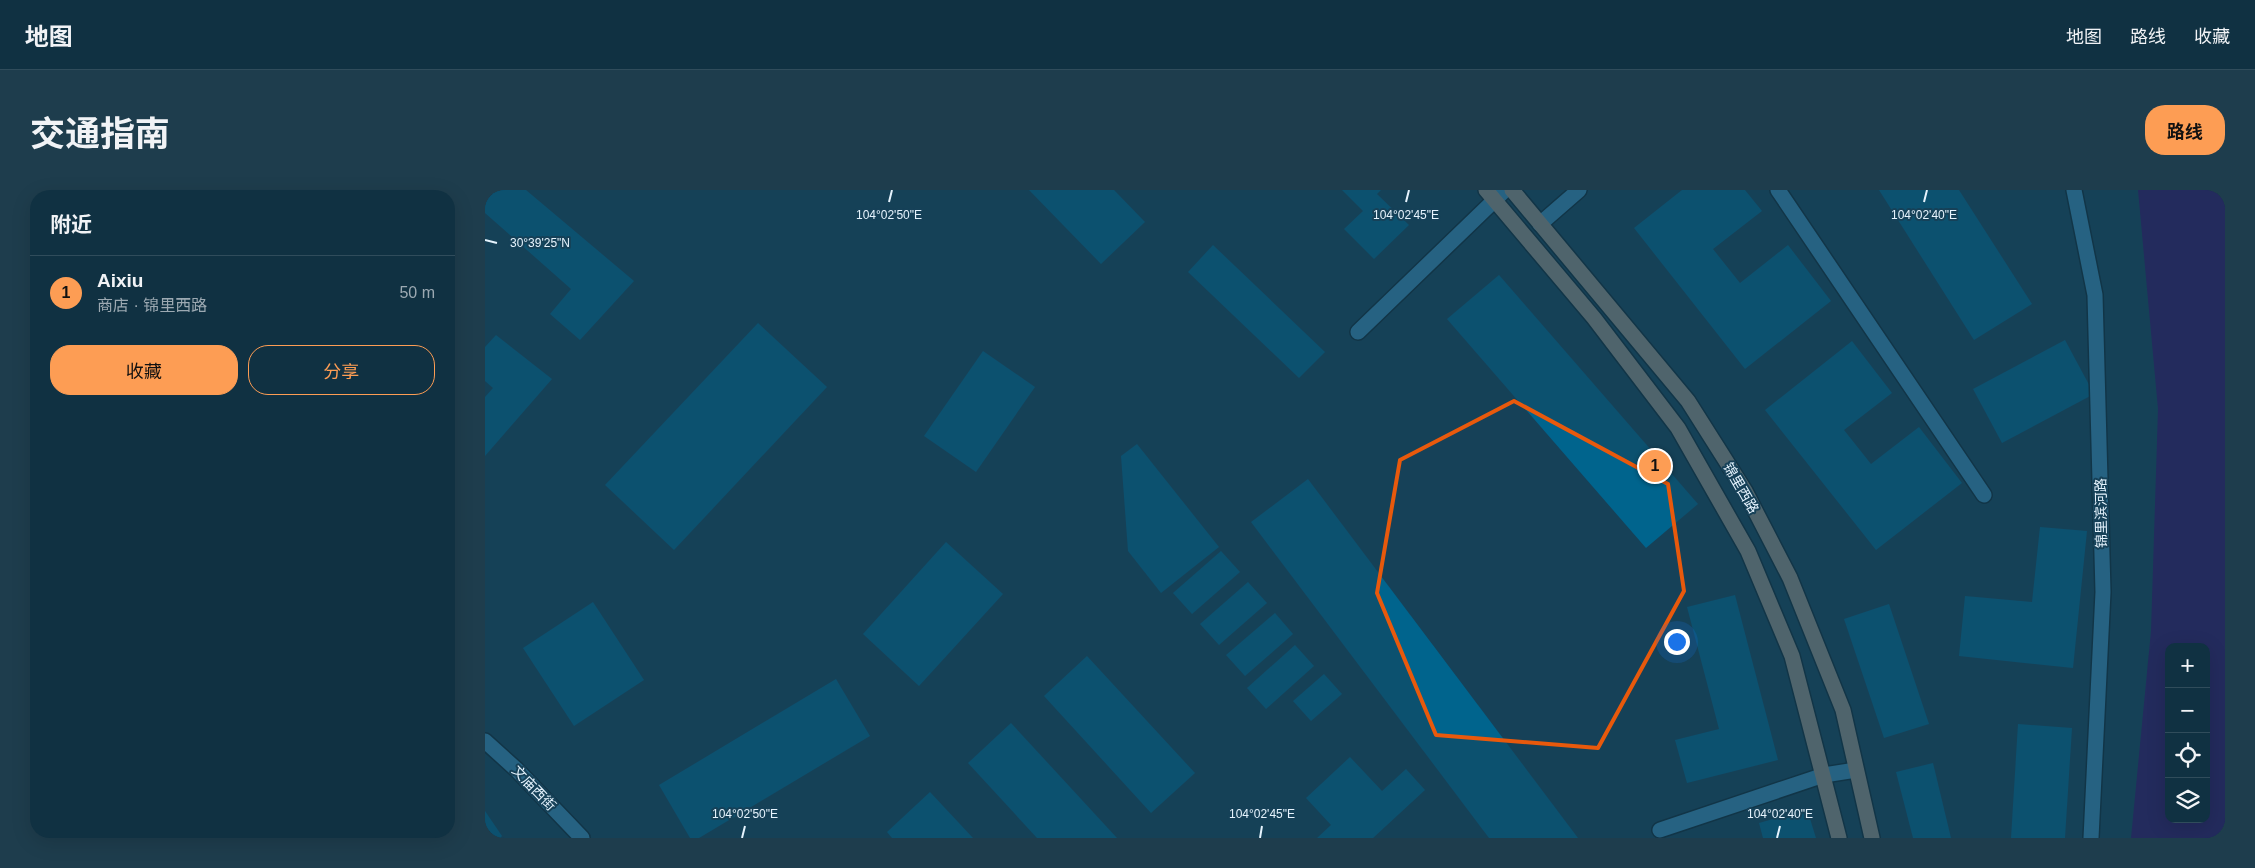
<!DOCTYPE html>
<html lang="zh">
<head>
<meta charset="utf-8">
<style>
	body { margin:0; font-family:Arial,"Noto Sans SC",sans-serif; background:#1e3d4d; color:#f1f3f6 }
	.controls { position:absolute; right:15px; bottom:15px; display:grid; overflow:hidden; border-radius:10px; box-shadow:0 5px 20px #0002 }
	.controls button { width:45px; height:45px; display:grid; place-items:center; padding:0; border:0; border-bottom:1px solid #304c5b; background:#103142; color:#f1f3f6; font:25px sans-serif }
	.you { position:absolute; left:1191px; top:451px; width:18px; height:18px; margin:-12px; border:4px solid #fff; border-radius:50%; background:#1a73e8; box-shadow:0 0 0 8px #1a73e833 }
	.badge { display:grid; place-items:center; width:32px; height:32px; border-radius:50%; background:#fd9d54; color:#111; font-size:16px; font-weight:700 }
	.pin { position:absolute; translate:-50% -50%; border:2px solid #fff; box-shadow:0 1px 5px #0006 }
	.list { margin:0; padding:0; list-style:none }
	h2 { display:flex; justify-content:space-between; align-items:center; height:65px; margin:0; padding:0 20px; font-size:21px }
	h2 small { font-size:16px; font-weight:400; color:#9ca9b2 }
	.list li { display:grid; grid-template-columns:32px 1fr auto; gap:15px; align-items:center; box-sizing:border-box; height:75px; padding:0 20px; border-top:1px solid #304c5b }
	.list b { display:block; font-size:19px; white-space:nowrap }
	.list p { margin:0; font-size:16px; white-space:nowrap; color:#9ca9b2 }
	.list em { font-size:16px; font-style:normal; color:#9ca9b2 }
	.actions { display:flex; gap:10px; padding:15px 20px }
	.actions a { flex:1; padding:11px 0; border:1px solid #fd9d54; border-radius:20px; text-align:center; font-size:18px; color:#fd9d54 }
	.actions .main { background:#fd9d54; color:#111 }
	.icon { flex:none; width:28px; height:28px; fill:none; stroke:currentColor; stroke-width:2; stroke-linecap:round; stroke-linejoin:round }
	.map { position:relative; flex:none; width:1740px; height:648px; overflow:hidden; border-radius:20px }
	header { display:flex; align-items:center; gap:30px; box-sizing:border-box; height:70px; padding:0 25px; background:#103142; border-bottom:1px solid #304c5b }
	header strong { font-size:24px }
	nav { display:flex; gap:28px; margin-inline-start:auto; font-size:18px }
	.intro { display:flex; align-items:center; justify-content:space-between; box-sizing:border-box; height:120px; padding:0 30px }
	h1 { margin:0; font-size:35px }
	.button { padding:12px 22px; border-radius:20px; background:#fd9d54; color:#111; font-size:18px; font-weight:700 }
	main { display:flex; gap:30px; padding:0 30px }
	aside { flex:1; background:#103142; border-radius:20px; box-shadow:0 5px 20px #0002 }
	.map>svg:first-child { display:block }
	.water { fill:#341065; fill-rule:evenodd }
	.building { fill:#00648d }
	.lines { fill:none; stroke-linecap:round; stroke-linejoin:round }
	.minor-casing { stroke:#0d2634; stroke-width:18 }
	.major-casing { stroke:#0d2634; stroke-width:18 }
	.minor { stroke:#3a8ab6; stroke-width:15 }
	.major { stroke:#968f85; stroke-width:15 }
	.marked { fill:none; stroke:#e8590c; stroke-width:4; stroke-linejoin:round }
	.ticks { fill:none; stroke:#e5f3fd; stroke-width:2 }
	.labels { text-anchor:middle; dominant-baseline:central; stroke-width:4; stroke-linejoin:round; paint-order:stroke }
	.street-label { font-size:14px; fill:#e5f3fd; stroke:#164158 }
	.ticks-label { font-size:12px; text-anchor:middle; fill:#e5f3fd; stroke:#164158; stroke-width:4; stroke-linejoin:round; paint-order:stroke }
</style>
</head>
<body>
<header>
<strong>地图</strong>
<nav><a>地图</a><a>路线</a><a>收藏</a></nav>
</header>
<div class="intro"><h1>交通指南</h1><a class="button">路线</a></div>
<main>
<aside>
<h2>附近<small></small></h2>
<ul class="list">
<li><span class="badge">1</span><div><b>Aixiu</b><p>商店 · 锦里西路</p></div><em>50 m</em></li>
</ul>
<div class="actions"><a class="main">收藏</a><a>分享</a></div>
</aside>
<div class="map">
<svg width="1740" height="648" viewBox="0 0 1740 648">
	<rect width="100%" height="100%" fill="#164158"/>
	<!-- water -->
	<path class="water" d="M 1653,0 L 1740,0 L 1740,648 L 1646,648 L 1666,441 L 1673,219 ZM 1684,457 L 1721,457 L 1721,629 L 1684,629 Z"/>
	<!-- building -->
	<g class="building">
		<polygon points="0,0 41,0 149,91 95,150 65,124 86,99 0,23"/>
		<polygon points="544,0 629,0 660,32 616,74"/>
		<polygon points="857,0 896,0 892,4 924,35 889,69 859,39 878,21"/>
		<polygon points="1197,0 1260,0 1277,21 1228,59 1255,93 1303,55 1346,111 1260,179 1149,38"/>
		<polygon points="1394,0 1474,0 1547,114 1489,150"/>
		<polygon points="728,55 840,162 814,188 703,82"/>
		<polygon points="1014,85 1213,314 1161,358 962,129"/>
		<polygon points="273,133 342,197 189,360 120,295"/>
		<polygon points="11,145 67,189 0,266 0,207 8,198 0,191 0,157"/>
		<polygon points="1580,150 1609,204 1517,253 1488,199"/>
		<polygon points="1367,151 1407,203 1359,240 1386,274 1434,237 1477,293 1391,360 1280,220"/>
		<polygon points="498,161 550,197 491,282 439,246"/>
		<polygon points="652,254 734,357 676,403 643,361 636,266"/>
		<polygon points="823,289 1093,648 1004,648 766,332"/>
		<polygon points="1555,337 1602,341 1588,478 1474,466 1480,406 1547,412"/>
		<polygon points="461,352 518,404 434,496 378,444"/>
		<polygon points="736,361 755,382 707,424 688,403"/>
		<polygon points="763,392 782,413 734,455 715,434"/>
		<polygon points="1250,405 1293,570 1202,593 1190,550 1234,539 1202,417"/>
		<polygon points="108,412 159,490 89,536 38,458"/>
		<polygon points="1404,414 1444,534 1399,548 1359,429"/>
		<polygon points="790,423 808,444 760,486 741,465"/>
		<polygon points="810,455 829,476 781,519 762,498"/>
		<polygon points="602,466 710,583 666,623 559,506"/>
		<polygon points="839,484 857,504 826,531 808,511"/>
		<polygon points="351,489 385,546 214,648 205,648 174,595"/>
		<polygon points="526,533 632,648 552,648 483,573"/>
		<polygon points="1533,534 1587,538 1580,648 1526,648"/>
		<polygon points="865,567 897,601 921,579 940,600 888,648 832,648 846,635 821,608"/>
		<polygon points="1448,573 1466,648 1428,648 1411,582"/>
		<polygon points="445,602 488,648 407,648 402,642"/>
		<polygon points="1322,619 1331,648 1278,648 1274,633"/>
		<polygon points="0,621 17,646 15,648 0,648"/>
	</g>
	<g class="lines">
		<defs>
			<g id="minor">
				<polyline points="1293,0 1499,305"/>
				<polyline points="1589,0 1610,105 1618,402 1606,648"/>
				<polyline points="1055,34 1094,0"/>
				<polyline points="873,142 1020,0"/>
				<polyline points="0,551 31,579 97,648"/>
				<polyline points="1175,640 1339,585 1371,580"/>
			</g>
			<g id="major">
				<polyline points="1001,0 1109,128 1193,238 1263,361 1307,466 1354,648"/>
				<polyline points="1027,0 1203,211 1260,301 1305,388 1358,520 1387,648"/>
			</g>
		</defs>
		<!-- minor casing -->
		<use href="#minor" class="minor-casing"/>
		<!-- major casing -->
		<use href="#major" class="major-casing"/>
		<!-- minor -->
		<use href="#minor" class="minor"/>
		<!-- major -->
		<use href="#major" class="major"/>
	</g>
	<!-- marked area -->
	<path d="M0 0H1740V648H0ZM 1029,211 L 1183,294 L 1199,401 L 1113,558 L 951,545 L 892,403 L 915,270 Z" fill="#164158" fill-opacity=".55" fill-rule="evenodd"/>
	<path class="marked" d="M 1029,211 L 1183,294 L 1199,401 L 1113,558 L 951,545 L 892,403 L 915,270 Z"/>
	<!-- ticks -->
	<path class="ticks" d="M 404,12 L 407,0M 921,12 L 924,0M 1439,12 L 1442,0M 0,50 L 12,53M 257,648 L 260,636M 775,648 L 777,636M 1292,648 L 1295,636"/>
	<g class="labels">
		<!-- street labels -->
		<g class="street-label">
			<text transform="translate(1256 298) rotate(60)">锦里西路</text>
			<text transform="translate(1616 323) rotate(-91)">锦里滨河路</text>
			<text transform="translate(49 598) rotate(46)">文庙西街</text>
		</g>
	</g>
	<g class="ticks-label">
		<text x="404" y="29">104°02'50"E</text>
		<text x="921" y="29">104°02'45"E</text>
		<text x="1439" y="29">104°02'40"E</text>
		<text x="55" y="57">30°39'25"N</text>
		<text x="260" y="628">104°02'50"E</text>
		<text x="777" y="628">104°02'45"E</text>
		<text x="1295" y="628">104°02'40"E</text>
	</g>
</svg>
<div class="controls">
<button>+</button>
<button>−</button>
<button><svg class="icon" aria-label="locate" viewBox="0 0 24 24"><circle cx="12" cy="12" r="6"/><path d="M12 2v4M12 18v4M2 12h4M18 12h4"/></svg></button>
<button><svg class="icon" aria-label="layers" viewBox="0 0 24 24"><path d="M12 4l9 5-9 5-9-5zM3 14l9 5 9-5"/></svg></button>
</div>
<div class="you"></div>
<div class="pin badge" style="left:1170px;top:276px">1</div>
</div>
</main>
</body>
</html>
